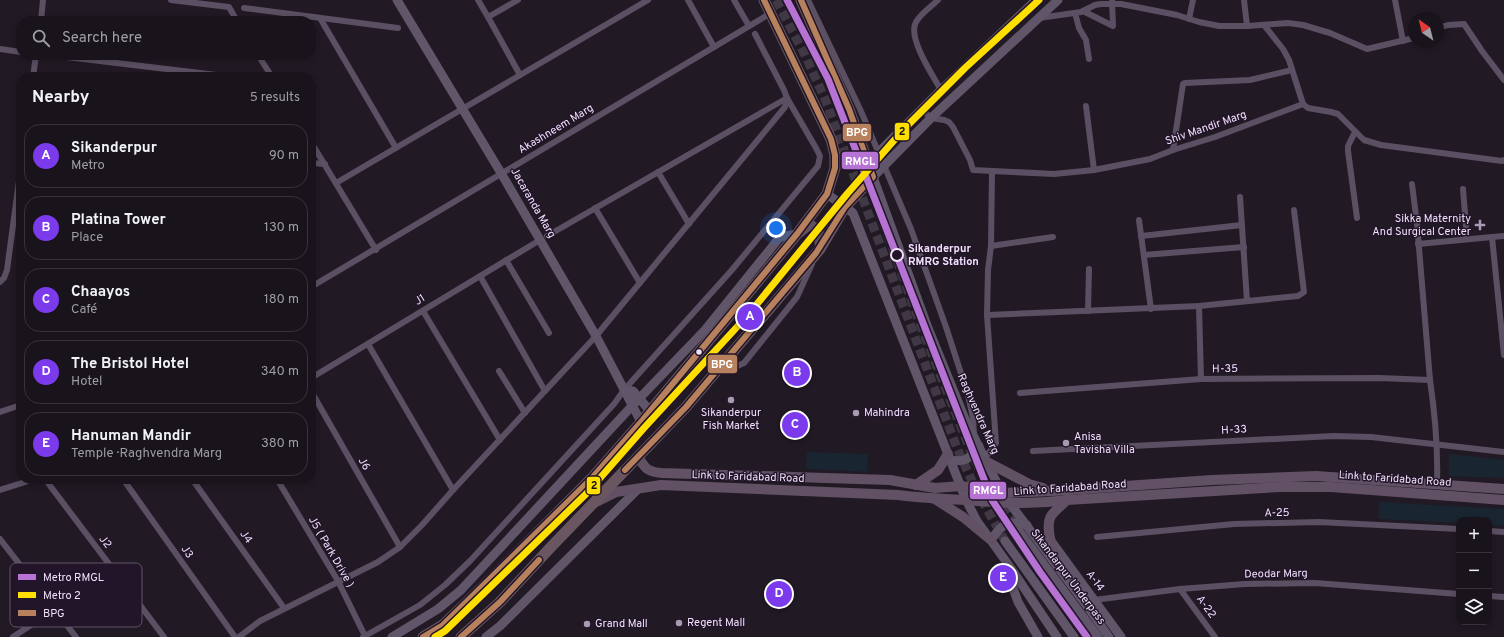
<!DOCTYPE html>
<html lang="en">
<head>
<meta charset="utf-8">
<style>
	body { margin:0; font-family:Overpass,sans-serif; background:#262128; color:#f1f3f6 }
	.controls { position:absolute; right:12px; bottom:12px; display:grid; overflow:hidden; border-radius:8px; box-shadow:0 2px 6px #0003 }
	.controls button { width:36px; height:36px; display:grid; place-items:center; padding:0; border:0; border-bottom:1px solid #37333a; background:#19141b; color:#f1f3f6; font:20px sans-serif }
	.compass { position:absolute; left:1408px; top:12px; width:36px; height:36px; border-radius:50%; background:#19141b; box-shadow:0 2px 6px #0003; rotate:325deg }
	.you { position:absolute; left:776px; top:228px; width:14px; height:14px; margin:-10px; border:3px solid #fff; border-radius:50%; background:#1a73e8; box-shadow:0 0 0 6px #1a73e833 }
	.badge { display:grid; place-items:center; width:26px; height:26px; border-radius:50%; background:#7c3aed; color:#fff; font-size:13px; font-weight:700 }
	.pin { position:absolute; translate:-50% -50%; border:2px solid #fff; box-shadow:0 1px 4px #0006 }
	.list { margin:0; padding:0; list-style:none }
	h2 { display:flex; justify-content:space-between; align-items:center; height:52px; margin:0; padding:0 16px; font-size:17px }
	h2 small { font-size:13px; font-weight:400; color:#9f9ea3 }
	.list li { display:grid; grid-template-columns:26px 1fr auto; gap:12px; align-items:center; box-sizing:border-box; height:64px; margin:0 8px 8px; padding:0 8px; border:1px solid #37333a; border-radius:16px }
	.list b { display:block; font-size:15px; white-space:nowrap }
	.list p { margin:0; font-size:13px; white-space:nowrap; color:#9f9ea3 }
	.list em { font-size:13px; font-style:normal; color:#9f9ea3 }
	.icon { flex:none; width:22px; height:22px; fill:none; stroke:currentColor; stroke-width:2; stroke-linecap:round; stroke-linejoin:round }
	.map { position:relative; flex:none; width:1504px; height:637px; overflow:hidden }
	.search { position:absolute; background:#19141b; box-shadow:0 2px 6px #0003; left:16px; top:16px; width:300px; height:44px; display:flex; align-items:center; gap:10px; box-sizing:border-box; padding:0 14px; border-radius:16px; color:#9f9ea3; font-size:15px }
	.panel { position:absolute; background:#19141b; box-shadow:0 2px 6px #0003; left:16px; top:72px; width:300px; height:412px; border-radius:16px }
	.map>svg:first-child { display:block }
	.green { fill:#192531 }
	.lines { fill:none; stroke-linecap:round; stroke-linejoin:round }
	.secondary-tunnel { stroke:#403844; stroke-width:9; stroke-dasharray:9 4.5; stroke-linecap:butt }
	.street { stroke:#5b5063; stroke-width:6 }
	.secondary { stroke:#605569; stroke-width:9 }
	.primary { stroke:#625065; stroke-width:10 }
	.highway { stroke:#695661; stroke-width:11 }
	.bus-1-casing { stroke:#221529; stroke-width:9 }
	.bus-1 { stroke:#b6815c; stroke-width:6 }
	.metro-1-casing { stroke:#221529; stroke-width:10 }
	.metro-2-casing { stroke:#221529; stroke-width:10 }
	.metro-1 { stroke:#b673d3; stroke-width:7 }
	.metro-2 { stroke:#ffdf00; stroke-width:7 }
	.poi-dot { fill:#a89bb0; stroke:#221529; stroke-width:1.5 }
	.stop-dot { fill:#221529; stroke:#f1e1fb; stroke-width:2 }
	.bus-dot { fill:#f1e1fb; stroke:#221529; stroke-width:1.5 }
	.labels { text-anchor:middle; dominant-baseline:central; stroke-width:3; stroke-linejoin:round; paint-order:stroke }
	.street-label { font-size:11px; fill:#f1e1fb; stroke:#221529 }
	.poi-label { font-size:11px; fill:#f1e1fb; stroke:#221529; text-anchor:start }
	.stop-label { font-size:11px; font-weight:bold; fill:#f1e1fb; stroke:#221529; text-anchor:start }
	.key { fill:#221529; stroke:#605268; stroke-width:1 }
	.key-label { font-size:11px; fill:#f1e1fb }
	.line-badge { stroke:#221529; stroke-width:1.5 }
	.badge-label { font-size:11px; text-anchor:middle; font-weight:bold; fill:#fff }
	.pale-badge-label { font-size:11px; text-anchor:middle; font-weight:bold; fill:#111 }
</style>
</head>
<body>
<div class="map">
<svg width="1504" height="637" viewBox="0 0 1504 637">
	<rect width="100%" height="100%" fill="#211a24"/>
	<!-- green -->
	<g class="green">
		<polygon points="807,452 868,454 867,472 806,469"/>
		<polygon points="1449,454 1504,460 1504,478 1449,476"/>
		<polygon points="1379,502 1504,509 1504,526 1489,525 1489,520 1459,520 1459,523 1379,519"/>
	</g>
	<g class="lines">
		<!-- secondary-tunnel -->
		<g class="secondary-tunnel">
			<polyline points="776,0 805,55 825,99 957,448 976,490 1005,541"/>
			<polyline points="837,94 920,324 969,447 988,488 1017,528"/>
		</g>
		<!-- street -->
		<g class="street">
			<polyline points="171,0 229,7 237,21"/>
			<polyline points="478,0 488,17"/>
			<polyline points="518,0 488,17 520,75"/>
			<polyline points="688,0 714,47"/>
			<polyline points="734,0 749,26"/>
			<polyline points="808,0 860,109 911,229 946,327 968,395 973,418 974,434"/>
			<path d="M 938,0 C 931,7 921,13 916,22 C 907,37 933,76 941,90"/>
			<polyline points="1244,0 1247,26"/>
			<polyline points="1395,0 1403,41"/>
			<polyline points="244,8 398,28"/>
			<polyline points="1083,11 1113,26 1112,0"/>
			<polyline points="1075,13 1079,28 1086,40 1089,59"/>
			<polyline points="320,18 396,148"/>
			<polyline points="1039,18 1081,12 1095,5 1101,4 1121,4 1177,15 1199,22 1219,26 1247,26 1288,23 1303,25 1330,33 1367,49 1414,38"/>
			<polyline points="1189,19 1193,0"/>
			<polyline points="41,21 43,0"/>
			<polyline points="1264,25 1283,49 1289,60 1303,104 1308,108 1331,112 1338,114 1364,140 1381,145 1502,161 1504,160"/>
			<polyline points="1438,28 1448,25 1464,24 1482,51 1504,80"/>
			<polyline points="0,49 21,52"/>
			<polyline points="50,55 233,77"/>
			<polyline points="258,55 272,77"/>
			<polyline points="33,77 36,55"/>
			<polyline points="1086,106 1094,170"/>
			<polyline points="922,110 931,118 944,120 949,122 953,127 970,160 973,170 1054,174 1094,170 1150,159 1173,150 1215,137 1303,104"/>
			<polyline points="1355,132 1348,146 1348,151 1357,218"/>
			<polyline points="311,142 376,250"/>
			<polyline points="1173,150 1183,84 1185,83 1250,80 1292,70"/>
			<polyline points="311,163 325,164"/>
			<polyline points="658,172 689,224"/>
			<polyline points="336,183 648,0"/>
			<path d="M 1412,184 L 1417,224 L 1430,380 C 1435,414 1438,450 1437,484"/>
			<polyline points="1463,189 1467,239"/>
			<polyline points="1240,197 1247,301"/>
			<polyline points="595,208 640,283"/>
			<polyline points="1139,220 1151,309"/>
			<polyline points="547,236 787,98 784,90 755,34"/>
			<polyline points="1141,236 1242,225"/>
			<polyline points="1492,237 1504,355"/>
			<polyline points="1418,244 1503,236"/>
			<polyline points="991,246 1053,237"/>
			<polyline points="1144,255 1244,247"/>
			<polyline points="506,260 549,333"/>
			<polyline points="480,276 545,391"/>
			<polyline points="0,282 4,278 7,270 21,166"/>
			<polyline points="311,287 771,13"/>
			<polyline points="1199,306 1201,379"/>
			<polyline points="423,311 500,440"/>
			<polyline points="1088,311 1089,269"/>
			<polyline points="987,315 1199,306 1298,296 1304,292 1294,210"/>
			<polyline points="368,344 453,490"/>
			<polyline points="720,368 735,367 744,363 797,297 812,264"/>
			<polyline points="499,371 525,413"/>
			<polyline points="311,378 540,240"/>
			<polyline points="311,391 400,547"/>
			<polyline points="1020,393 1201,379 1379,378 1430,380"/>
			<polyline points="0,412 21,405"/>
			<polyline points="1033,451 1333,436 1371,437 1504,452"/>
			<polyline points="985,458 996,443 987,315 988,270 991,246 992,172"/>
			<polyline points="45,479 164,637"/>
			<polyline points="123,479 235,637"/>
			<polyline points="192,479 284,608"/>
			<polyline points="277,479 338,581 365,636"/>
			<polyline points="0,490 35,479"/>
			<polyline points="1489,531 1504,532"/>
			<polyline points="1097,537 1234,524 1319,522 1459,529"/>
			<polyline points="0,539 76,637"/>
			<polyline points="1180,589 1215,637"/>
			<polyline points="1489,596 1504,597"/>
			<polyline points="1094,600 1180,589 1245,584 1315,583 1459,594"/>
			<polyline points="13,637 55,609"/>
			<polyline points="239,637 260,621 378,562 400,547 422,525 453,490 596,336 785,107 787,98"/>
			<polyline points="363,637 420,605 445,585 470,561 614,404 624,390 731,271 818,166 820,156 816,148 787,98"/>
		</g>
		<!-- secondary -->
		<g class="secondary">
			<polyline points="397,0 501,173 596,336 641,422"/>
			<polyline points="1058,0 931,118 873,177 928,328 965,419 1002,493 1084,602 1109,637"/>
			<polyline points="868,163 941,90 1036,0"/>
			<polyline points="827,194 853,213 966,500 977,521 1010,567 1057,637"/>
			<polyline points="624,390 633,391 650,411"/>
			<path d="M 950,460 C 966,463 970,458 979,446"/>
			<polyline points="1019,531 1098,637"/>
			<path d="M 991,540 C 1002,524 1007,520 1027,525"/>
			<polyline points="1005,541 1074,637"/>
			<polyline points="1051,541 1121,637"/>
			<polyline points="1011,569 1013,588 1018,602 1038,637"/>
			<polyline points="392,637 438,609 461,590 632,406 705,330 780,237 797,234"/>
			<polyline points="486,637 500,626 638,489"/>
		</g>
		<!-- primary -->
		<g class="primary">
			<polyline points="799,233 808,226 813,226 819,233 820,249"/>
			<path d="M 638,457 C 645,468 647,472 662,473 L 890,480 L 935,488 L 961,486 L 1002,493 L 1053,491 L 1212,480 L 1316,476 L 1504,489"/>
			<polyline points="987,462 1029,484 1043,488"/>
			<polyline points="916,485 938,470 948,454"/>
			<polyline points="935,499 963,517 991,540"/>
			<path d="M 596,502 L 616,492 L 661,485 L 898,495 C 921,498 943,499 966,500 C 1002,503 1031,505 1067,500 L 1280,487 L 1331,487 L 1504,500"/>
			<path d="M 1058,566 C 1054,554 1044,528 1051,516 C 1055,510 1062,505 1067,500"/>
		</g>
		<!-- highway -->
		<g class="highway">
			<polyline points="423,637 443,625 492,578 592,478 641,422 797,234 827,194 835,168 835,155 831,139 764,0"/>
			<polyline points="461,637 500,602 550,548 686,407 820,249 845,207 873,177 849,109 801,0"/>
		</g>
		<defs>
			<g id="bus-1">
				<polyline points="625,470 686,407 816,253 845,207 873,177 849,109 801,0"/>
				<polyline points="423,637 443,625 592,478 641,422 797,234 827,194 835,168 835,155 831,139 764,0"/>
				<polyline points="461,637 500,602 539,560"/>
			</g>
		</defs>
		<!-- bus-1 casing -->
		<use href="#bus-1" class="bus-1-casing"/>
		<!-- bus-1 -->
		<use href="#bus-1" class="bus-1"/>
		<defs>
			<polyline id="metro-1" points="787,0 828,79 992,500 1040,572 1087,637"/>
			<polyline id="metro-2" points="435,637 445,631 586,494 644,428 748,315 847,194 904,129 965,68 1039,0"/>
		</defs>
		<!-- metro-1 casing -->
		<use href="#metro-1" class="metro-1-casing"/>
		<!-- metro-2 casing -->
		<use href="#metro-2" class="metro-2-casing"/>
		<!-- metro-1 -->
		<use href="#metro-1" class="metro-1"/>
		<!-- metro-2 -->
		<use href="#metro-2" class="metro-2"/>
	</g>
	<!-- markers -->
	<g class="poi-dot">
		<path d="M1478 219h4v4h4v4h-4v4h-4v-4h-4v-4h4z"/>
		<circle cx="731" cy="400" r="4"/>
		<circle cx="856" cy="413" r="4"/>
		<circle cx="1066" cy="443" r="4"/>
		<circle cx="679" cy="623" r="4"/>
		<circle cx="587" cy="624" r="4"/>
	</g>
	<circle class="stop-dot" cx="897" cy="255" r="6"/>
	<circle class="bus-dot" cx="699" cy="352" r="3.5"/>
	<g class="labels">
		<!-- street labels -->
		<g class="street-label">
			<text transform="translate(1206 128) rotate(-19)">Shiv Mandir Marg</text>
			<text transform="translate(556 129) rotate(-31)">Akashneem Marg</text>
			<text transform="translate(533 203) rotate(60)">Jacaranda Marg</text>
			<text transform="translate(420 300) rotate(-31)">J1</text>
			<text transform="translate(1225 369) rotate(-1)">H-35</text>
			<text transform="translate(978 414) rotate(66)">Raghvendra Marg</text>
			<text transform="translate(1234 430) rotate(-3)">H-33</text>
			<text transform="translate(364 464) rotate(60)">J6</text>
			<text transform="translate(748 477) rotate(2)">Link to Faridabad Road</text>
			<text transform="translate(1395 479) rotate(4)">Link to Faridabad Road</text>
			<text transform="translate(1070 488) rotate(-4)">Link to Faridabad Road</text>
			<text transform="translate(1277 513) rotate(-1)">A-25</text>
			<text transform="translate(246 537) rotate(54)">J4</text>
			<text transform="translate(105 542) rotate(53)">J2</text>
			<text transform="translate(187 552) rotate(55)">J3</text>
			<text transform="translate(331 552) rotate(60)">J5 ( Park Drive )</text>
			<text transform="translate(1276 574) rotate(-1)">Deodar Marg</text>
			<text transform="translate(1068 577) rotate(53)">Sikandarpur Underpass</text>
			<text transform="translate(1095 581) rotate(54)">A-14</text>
			<text transform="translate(1206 607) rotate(54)">A-22</text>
		</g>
		<!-- poi labels -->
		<g class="poi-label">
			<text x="1471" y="219" text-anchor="end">Sikka Maternity<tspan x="1471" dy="13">And Surgical Center</tspan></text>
			<text x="731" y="413" text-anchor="middle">Sikanderpur<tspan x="731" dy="13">Fish Market</tspan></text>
			<text x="864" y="413">Mahindra</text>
			<text x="1074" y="437">Anisa<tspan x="1074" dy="13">Tavisha Villa</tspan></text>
			<text x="687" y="623">Regent Mall</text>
			<text x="595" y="624">Grand Mall</text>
		</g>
		<!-- stop labels -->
		<g class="stop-label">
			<text x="908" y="249">Sikanderpur<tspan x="908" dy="13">RMRG Station</tspan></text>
		</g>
	</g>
	<!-- legend -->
	<rect x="10" y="563" width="132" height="64" rx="6" class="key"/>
	<rect x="18" y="574" width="18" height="6" fill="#b673d3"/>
	<rect x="18" y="592" width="18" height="6" fill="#ffdf00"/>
	<rect x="18" y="610" width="18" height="6" fill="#b6815c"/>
	<g class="key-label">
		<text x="43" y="581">Metro RMGL</text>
		<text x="43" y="599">Metro 2</text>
		<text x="43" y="617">BPG</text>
	</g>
	<g class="line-badge">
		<rect x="894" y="122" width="16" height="19" rx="4" fill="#ffdf00"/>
		<rect x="842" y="123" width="30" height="19" rx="4" fill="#b6815c"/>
		<rect x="841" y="151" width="38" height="19" rx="4" fill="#b673d3"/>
		<rect x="707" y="354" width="31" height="20" rx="4" fill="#b6815c"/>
		<rect x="586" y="476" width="15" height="19" rx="4" fill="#ffdf00"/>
		<rect x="969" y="481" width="38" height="19" rx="4" fill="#b673d3"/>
	</g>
	<g class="badge-label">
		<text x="857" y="136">BPG</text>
		<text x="860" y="165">RMGL</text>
		<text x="722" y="368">BPG</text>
		<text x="988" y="494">RMGL</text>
	</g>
	<g class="pale-badge-label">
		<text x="902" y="135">2</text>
		<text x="594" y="489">2</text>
	</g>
</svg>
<div class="controls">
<button>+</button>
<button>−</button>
<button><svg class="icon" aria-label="layers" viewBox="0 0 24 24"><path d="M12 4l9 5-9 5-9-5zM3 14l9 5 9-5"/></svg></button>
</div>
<svg class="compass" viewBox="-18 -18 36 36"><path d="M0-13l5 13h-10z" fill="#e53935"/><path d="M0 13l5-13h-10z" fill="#9f9ea3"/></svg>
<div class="you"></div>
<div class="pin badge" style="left:750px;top:317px">A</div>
<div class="pin badge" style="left:797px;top:373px">B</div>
<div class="pin badge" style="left:795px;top:425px">C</div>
<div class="pin badge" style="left:779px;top:594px">D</div>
<div class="pin badge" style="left:1003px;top:578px">E</div>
<div class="search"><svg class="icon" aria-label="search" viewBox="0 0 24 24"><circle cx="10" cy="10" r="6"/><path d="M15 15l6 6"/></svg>Search here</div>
<section class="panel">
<h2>Nearby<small>5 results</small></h2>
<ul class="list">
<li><span class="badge">A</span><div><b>Sikanderpur</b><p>Metro</p></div><em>90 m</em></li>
<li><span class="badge">B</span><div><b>Platina Tower</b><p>Place</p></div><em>130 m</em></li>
<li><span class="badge">C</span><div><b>Chaayos</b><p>Café</p></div><em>180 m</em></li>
<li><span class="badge">D</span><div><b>The Bristol Hotel</b><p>Hotel</p></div><em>340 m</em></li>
<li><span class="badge">E</span><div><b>Hanuman Mandir</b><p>Temple · Raghvendra Marg</p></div><em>380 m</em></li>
</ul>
</section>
</div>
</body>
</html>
